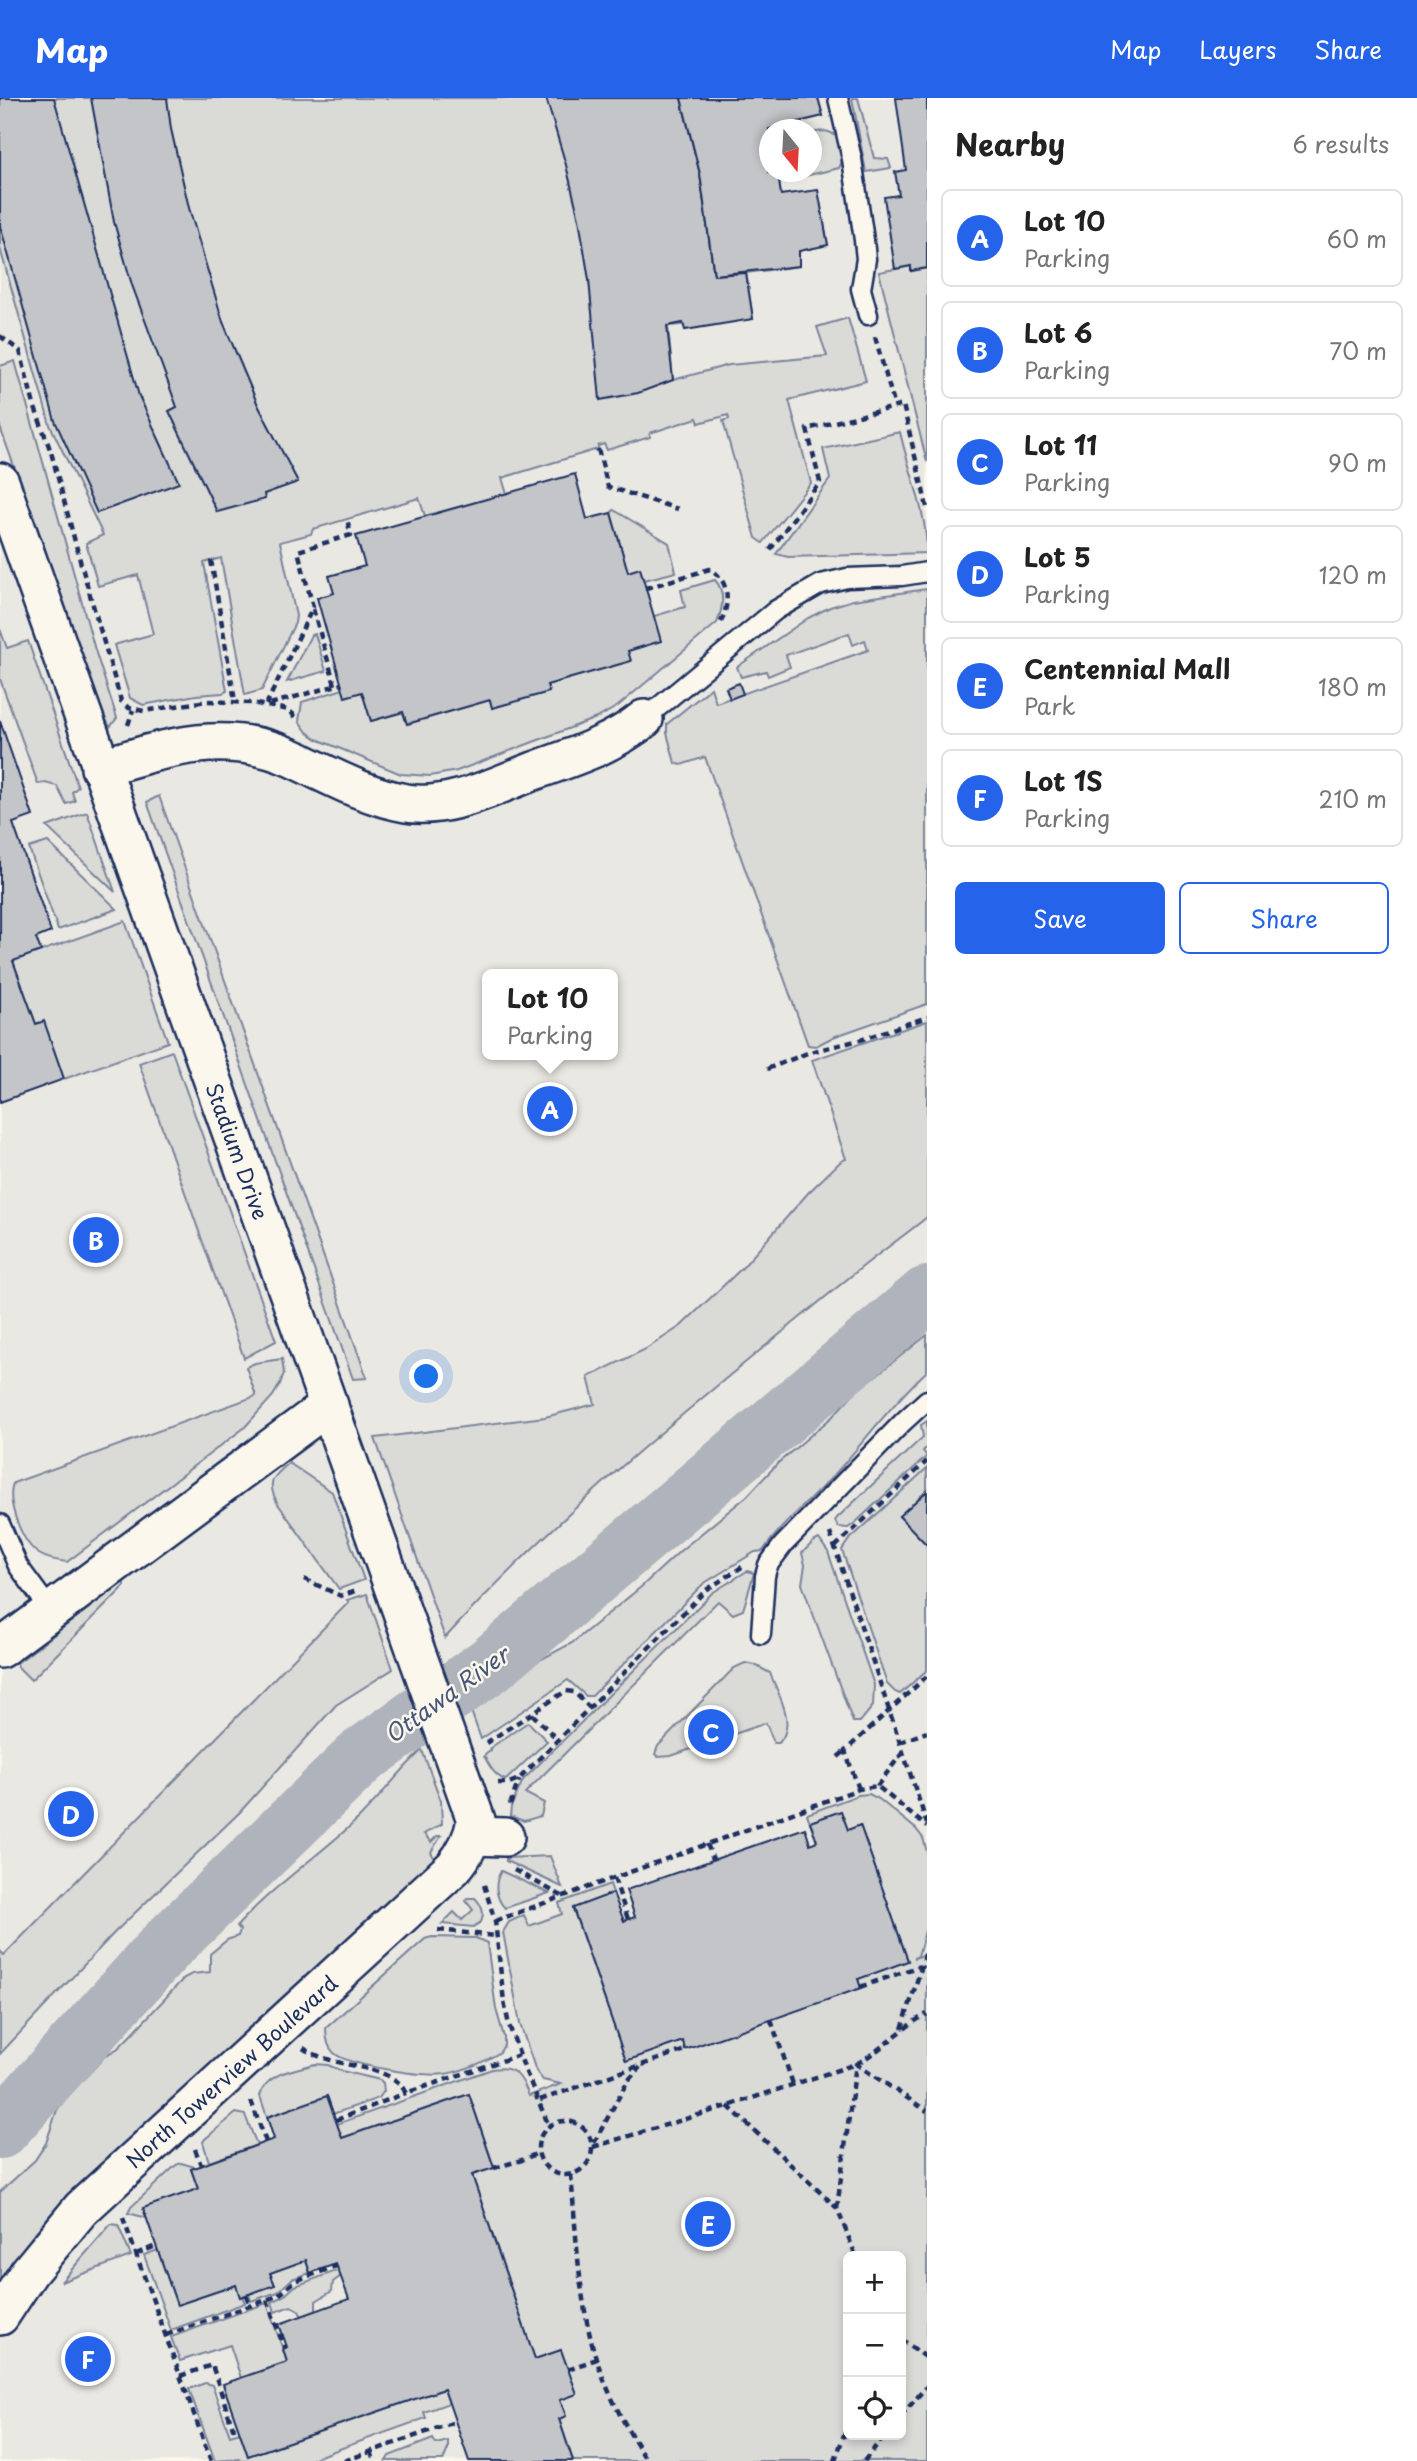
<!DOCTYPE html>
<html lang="en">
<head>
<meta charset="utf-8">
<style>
	body { margin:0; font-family:"Playpen Sans",sans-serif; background:#f6f6f6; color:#222 }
	.controls { position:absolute; right:21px; bottom:21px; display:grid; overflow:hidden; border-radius:10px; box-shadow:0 4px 10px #0003 }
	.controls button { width:63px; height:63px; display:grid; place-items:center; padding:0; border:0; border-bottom:2px solid #e0e0e0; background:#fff; color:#222; font:35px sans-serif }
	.compass { position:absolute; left:759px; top:21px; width:63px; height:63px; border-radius:50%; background:#fff; box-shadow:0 4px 10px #0003; rotate:162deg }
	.you { position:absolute; left:427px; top:1279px; width:24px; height:24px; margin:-18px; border:5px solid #fff; border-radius:50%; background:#1a73e8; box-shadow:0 0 0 10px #1a73e833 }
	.badge { display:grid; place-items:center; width:46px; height:46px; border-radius:50%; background:#2563eb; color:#fff; font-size:23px; font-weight:700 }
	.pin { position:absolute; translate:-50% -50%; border:4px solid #fff; box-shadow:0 2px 7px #0006 }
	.popup { position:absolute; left:482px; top:871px; width:136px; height:91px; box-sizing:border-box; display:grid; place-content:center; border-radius:10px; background:#fff; filter:drop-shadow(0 2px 5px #0005); font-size:23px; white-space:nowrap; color:#767676 }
	.popup b { font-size:26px; color:#222 }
	.popup::after { content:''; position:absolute; left:50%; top:100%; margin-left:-14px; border:14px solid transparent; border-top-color:#fff }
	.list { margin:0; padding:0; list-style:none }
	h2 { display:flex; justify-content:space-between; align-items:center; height:91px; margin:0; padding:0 28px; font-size:30px }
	h2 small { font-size:23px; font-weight:400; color:#767676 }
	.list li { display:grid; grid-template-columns:46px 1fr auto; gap:21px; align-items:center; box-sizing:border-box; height:98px; margin:0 14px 14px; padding:0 14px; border:2px solid #e0e0e0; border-radius:10px }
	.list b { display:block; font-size:26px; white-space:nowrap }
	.list p { margin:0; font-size:23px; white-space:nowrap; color:#767676 }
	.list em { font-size:23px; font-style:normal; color:#767676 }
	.actions { display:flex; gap:14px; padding:21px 28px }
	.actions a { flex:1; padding:16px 0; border:2px solid #2563eb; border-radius:10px; text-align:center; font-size:24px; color:#2563eb }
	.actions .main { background:#2563eb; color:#fff }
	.icon { flex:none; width:38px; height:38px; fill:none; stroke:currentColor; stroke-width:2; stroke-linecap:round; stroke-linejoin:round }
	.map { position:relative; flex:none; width:927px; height:2363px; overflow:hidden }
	header { display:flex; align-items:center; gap:42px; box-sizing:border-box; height:98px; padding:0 35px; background:#2563eb; color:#fff }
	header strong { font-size:33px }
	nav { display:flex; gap:38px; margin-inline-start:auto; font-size:24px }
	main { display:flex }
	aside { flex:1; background:#fff }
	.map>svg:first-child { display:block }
	.built { fill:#eae8e2; fill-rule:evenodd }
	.green { fill:#dadad7; stroke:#7a849a; stroke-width:2; fill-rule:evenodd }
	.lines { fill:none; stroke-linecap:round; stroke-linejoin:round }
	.river { stroke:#afb3bb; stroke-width:58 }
	.building { fill:#c3c5c9; stroke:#1b2f5e; stroke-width:2 }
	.lane-casing { stroke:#1b2f5e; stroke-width:23 }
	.street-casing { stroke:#1b2f5e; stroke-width:42 }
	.path { stroke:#1b2f5e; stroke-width:4.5; stroke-dasharray:7 5; stroke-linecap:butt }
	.lane { stroke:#fbf7ec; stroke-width:18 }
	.street { stroke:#fbf7ec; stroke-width:37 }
	.labels { text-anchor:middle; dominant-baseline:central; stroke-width:5; stroke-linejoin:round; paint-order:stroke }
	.street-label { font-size:21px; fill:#1b2f5e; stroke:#fbf7ec }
	.water-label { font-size:23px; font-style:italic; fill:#47577a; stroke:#fbf7ec }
</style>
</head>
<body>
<header>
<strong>Map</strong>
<nav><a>Map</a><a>Layers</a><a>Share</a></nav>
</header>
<main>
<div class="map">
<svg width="927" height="2363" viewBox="0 0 927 2363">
	<rect width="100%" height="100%" fill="#fbf7ec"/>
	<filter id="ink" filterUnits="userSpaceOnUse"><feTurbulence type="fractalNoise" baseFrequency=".0143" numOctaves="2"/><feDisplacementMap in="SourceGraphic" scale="14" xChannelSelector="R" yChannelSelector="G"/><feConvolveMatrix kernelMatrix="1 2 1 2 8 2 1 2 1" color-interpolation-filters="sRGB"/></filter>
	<g filter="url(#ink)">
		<!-- built -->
		<path class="built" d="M 0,0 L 927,0 L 927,2363 L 0,2363 ZM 769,32 L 811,32 L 811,74 L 769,74 ZM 487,876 L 613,876 L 613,957 L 487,957 ZM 848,2158 L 901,2158 L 901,2337 L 848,2337 Z"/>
		<!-- green -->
		<g class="green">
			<path d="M 0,0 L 818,0 L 823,18 L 769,31 L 769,74 L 811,74 L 812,35 C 817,34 824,32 829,34 C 842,38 845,60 839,70 L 779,84 L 781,97 L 818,92 L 828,147 L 799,153 L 799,168 L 746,175 L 753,221 L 668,228 L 673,282 L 729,267 L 827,258 L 817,229 L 848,220 L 866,283 L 789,302 L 811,385 L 763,445 L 756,440 L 723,323 L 729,321 L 728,317 L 699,325 L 697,320 L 650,335 L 650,339 L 607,352 L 604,346 L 598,348 L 598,351 L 502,380 L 507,396 L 425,418 L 419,400 L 313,431 L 311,436 L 280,444 L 296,518 L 295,525 L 262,592 L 245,597 L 221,460 L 204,465 L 227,593 L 223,595 L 196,597 L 143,607 L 130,600 L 114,547 L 153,536 L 138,477 L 98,488 L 86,445 L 103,437 L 50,327 L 0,150 Z"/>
			<polygon points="852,0 858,0 874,60 888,61 891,70 866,74"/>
			<polygon points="911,168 912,173 927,170 927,364 879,174"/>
			<polygon points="15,263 95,552 117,620 110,629 103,616 0,329 0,268"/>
			<path d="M 900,334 C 909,374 927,415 927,455 L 788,459 L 776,456 L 830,381 L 823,351 Z"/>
			<polygon points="614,412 669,445 676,474 644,482 640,471 628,474 611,415"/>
			<path d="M 715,482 C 726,494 723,510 717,525 L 618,608 L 599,619 L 457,673 L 430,678 L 401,676 L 317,641 L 307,634 L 299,623 L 302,604 L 343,591 L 362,594 L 371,623 L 403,614 L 407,626 L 490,602 L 493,610 L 548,594 L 547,587 L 628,553 L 654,518 L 685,509 L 681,492 Z"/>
			<polygon points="927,491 927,906 833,939 816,948 808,947 705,659 681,667 675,665 667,635 667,626 711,590 716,605 868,552 865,542 853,547 849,535 786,557 790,569 768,578 766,573 741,579 737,569 808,520 830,509 853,502"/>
			<polygon points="0,531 7,550 28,543 78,689 72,694 75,703 66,706 57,688 45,685 38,686 0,581"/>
			<polygon points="315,536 326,573 287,584 311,537"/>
			<polygon points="159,698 367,1280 353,1281 147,704"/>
			<polygon points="87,714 115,794 47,729"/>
			<polygon points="48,744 117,811 58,832 29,750"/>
			<polygon points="125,823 168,944 64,981 44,924 36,926 13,863"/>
			<path d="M 927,923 L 927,1119 C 904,1138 879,1155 856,1174 C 714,1290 568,1405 445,1540 L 375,1340 L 545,1319 L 595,1306 L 588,1279 L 646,1251 L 681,1228 L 743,1169 L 808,1095 L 841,1063 L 846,1061 L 812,962 Z"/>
			<polygon points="172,953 276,1243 244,1260 139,965"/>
			<path d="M 927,1237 L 927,1273 C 892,1305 865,1343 833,1378 C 810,1403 782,1425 763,1453 L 755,1454 L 703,1486 L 592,1598 L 586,1598 L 568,1582 L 481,1641 L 471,1613 L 536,1564 L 572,1545 L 641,1489 L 680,1453 L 747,1398 L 778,1365 L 832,1319 L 854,1295 Z"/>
			<path d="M 282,1261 L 284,1275 L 280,1286 L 273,1298 L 244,1330 L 67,1464 C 58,1463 47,1461 39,1456 C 22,1445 6,1404 13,1385 L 256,1298 L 246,1269 L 255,1265 Z"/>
			<polygon points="927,1323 927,1349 923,1353 927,1358 855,1425 848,1430 838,1429 835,1423 837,1420 923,1339 921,1327"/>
			<path d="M 289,1365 L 332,1394 L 364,1482 L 339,1491 L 278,1406 C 266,1385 272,1379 289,1365 Z"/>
			<polygon points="927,1370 927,1393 899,1418 927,1447 927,1572 900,1596 895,1594 887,1586 842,1452 848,1443"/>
			<polygon points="819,1441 828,1454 874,1587 873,1608 860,1624 853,1624 802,1486 805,1467 802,1455 813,1444"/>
			<polygon points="747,1473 754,1475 743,1512 733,1516 718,1503 525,1695 544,1705 541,1718 524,1723 510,1718 511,1709 523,1682 712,1495"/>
			<polygon points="123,1484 125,1488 31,1582 18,1569 17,1565"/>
			<polygon points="367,1496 393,1571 336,1607 240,1714 115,1834 0,1956 0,1853 4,1857 349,1504 347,1502"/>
			<path d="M 745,1565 L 755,1567 L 770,1575 C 778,1596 797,1625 779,1645 L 774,1645 L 766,1625 L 671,1658 L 658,1659 L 655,1656 L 658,1648 L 734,1570 Z"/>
			<path d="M 528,1624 L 547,1643 L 506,1682 C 495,1679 489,1667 484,1658 L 491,1652 L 490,1650 Z"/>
			<path d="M 422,1652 L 441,1703 L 442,1726 L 424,1736 L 431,1744 L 437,1738 L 441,1738 L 431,1754 L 435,1762 L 71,2093 L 34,2136 L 0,2182 L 0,2094 L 35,2062 L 46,2045 L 57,2012 L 67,1999 L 106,1957 L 117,1951 L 131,1937 L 184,1880 L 192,1876 L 210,1874 L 210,1856 L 227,1842 L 238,1838 L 240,1832 L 237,1828 C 273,1788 320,1757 359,1720 C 381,1698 400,1673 422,1652 Z"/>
			<path d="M 869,1696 L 879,1701 L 916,1731 L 923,1740 L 927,1754 L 927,1826 L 918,1858 L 914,1860 L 927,1856 L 927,2363 L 573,2363 L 559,2321 L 565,2318 L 560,2302 L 576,2296 L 561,2252 L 535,2261 L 472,2077 L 494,2069 L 469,1996 L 342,2040 L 337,2026 L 492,1971 C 515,1967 522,1979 529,1998 L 561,1986 L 543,1982 L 536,1973 L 520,1926 L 503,1834 L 509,1824 L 524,1817 L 529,1828 L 562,1816 L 559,1805 L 610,1786 L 613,1795 L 573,1811 L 626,1962 L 683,1943 L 686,1951 L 860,1890 L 858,1881 L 908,1863 L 860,1727 L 848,1732 L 841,1713 L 810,1724 L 807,1716 L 858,1697 ZM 848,2158 L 901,2158 L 901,2337 L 848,2337 Z"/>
			<polygon points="550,1758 562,1789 506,1763 506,1760"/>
			<path d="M 501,1773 L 549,1795 L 505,1810 C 495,1800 494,1784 501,1773 Z"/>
			<path d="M 468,1800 L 475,1800 C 482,1807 485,1815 481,1824 L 473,1829 L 442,1826 L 454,1814 L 462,1822 L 473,1812 L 466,1803 Z"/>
			<path d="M 432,1839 L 476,1840 L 487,1845 L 496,1911 L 504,1939 L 504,1947 L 500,1954 C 486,1964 462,1973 445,1976 C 425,1979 348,1968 334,1955 C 327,1949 326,1939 326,1930 L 425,1841 Z"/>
			<path d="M 315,1966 L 328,1967 L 342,1973 L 380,1982 L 383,1985 L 384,1993 L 379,2000 L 333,2016 L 327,1998 L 267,2019 L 260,1998 C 266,1974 295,1972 315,1966 Z"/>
			<polygon points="236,2015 245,2017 257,2047 209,2064 203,2044 205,2041"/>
			<polygon points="181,2065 195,2069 191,2071 198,2091 143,2110 147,2120 128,2115 131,2109 176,2067"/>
			<polygon points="111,2126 118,2127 131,2158 61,2184"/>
			<polygon points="158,2152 177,2207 236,2187 240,2199 242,2198 245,2205 171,2232 144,2157"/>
			<polygon points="306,2162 310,2175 292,2181 278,2194 251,2203 249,2196 274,2187 270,2175"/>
			<polygon points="339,2172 341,2178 333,2184 332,2193 316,2203 316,2213 302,2218 298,2212 291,2208 275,2214 272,2204 284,2198 295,2188"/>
			<polygon points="267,2205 287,2264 241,2280 230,2247 180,2263 171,2239"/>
			<polygon points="205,2285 212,2287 230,2337 240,2334 248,2358 444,2291 449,2305 424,2314 426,2320 306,2363 240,2363 239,2361 215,2363 189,2291"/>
			<polygon points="433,2341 436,2346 448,2343 448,2351 443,2363 386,2363 389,2358"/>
		</g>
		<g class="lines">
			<!-- river -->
			<polyline class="river" points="0,2032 167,1847 362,1658 490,1567 927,1197"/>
		</g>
		<!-- building -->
		<g class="building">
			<polygon points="0,0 54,0 139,298 179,385 97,415 55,323 0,127"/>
			<polygon points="91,0 167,0 171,31 189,110 223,224 258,307 298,384 264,396 265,401 217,414 169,313 177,309 132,187 114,124"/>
			<polygon points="546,0 681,0 700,76 714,177 746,175 753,221 685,232 683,225 667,228 673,282 638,295 600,302 589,182 579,121 566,67"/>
			<polygon points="681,0 818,0 823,18 769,31 769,74 785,74 787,83 779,83 781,97 818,92 828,147 799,153 799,168 714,177 700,76"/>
			<polygon points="896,0 927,0 927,170 911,173 911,168 895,171 884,99 899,97 895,74 906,72"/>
			<polygon points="575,376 587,421 611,415 628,474 640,470 661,543 628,553 631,563 547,587 549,594 492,610 490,602 407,626 403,614 371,623 362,594 345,599 317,500 334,495 329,478 365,468 356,438"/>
			<polygon points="739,585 743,596 730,601 726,590"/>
			<polygon points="0,623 33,718 13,725 51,834 36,840 41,853 13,863 36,926 44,923 64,981 0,1004"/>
			<polygon points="927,1393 927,1447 899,1418"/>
			<polygon points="841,1713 848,1732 860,1727 908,1863 858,1881 861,1890 685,1952 683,1943 626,1963 573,1810 613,1795 624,1823 635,1819 626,1792 805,1730 810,1746 817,1743 810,1724"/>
			<polygon points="469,1996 494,2070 472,2077 535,2261 561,2252 577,2296 560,2302 566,2318 559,2321 573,2363 469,2363 444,2291 248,2358 223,2286 287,2264 283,2251 287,2249 279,2226 349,2201 336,2166 310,2175 306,2162 270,2175 275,2187 249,2196 240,2199 236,2187 177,2207 143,2110 198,2091 191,2071 274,2041 267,2019 327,1998 342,2040"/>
		</g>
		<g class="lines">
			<defs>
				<g id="lane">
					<polyline points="838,0 852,61 864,142 866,161 861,191 868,217"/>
					<polyline points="644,621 776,512 821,486 847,480 902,478 927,474"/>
					<polyline points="0,1426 18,1468 51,1513"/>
					<polyline points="761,1536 765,1478 768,1467 783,1447 903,1324 927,1302"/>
				</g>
				<g id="street">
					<path d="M 0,384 L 476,1722 C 473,1741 466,1755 453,1770 L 81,2111 L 29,2174 L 0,2218"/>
					<path d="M 100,670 C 165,650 226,630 292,660 C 329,677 365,698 406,705 C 449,712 494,688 534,673 C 572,659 612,647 644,621"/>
					<polyline points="0,1551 329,1307"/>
					<polyline points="473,1738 505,1739"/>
				</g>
			</defs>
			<!-- lane casing -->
			<use href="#lane" class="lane-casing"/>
			<!-- street casing -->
			<use href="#street" class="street-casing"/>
			<!-- path -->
			<g class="path">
				<polyline points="0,238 20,253 34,307 51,354 81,466 121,603 129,610 144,613 207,603 252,605 288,612 293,616 295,624"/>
				<polyline points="875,239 895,309"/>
				<polyline points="598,351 608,389 678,411"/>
				<polyline points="770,452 820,384 807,331 903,307 927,409"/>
				<polyline points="211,462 235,603"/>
				<path d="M 646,490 L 710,471 C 730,483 730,505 721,524"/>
				<polyline points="313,511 335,587"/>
				<polyline points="270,606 341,586"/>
				<polyline points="266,607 313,509 298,453 351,437 347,421"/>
				<polyline points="128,627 133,612"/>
				<polyline points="767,971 810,954 860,942 927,919"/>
				<polyline points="830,1435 927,1726"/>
				<polyline points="835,1449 927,1363"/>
				<polyline points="304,1481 341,1498 358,1492"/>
				<polyline points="532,1616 557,1641"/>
				<polyline points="900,1644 927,1634"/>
				<polyline points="486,1645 566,1593 574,1594 589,1609"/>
				<polyline points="838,1659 845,1653"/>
				<polyline points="498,1685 509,1685 519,1681 706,1492 742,1469"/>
				<polyline points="877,1688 903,1654"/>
				<polyline points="859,1691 845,1653 927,1578"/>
				<polyline points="510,1707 519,1682"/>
				<polyline points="707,1746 713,1761"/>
				<polyline points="514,1772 562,1798"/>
				<polyline points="614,1780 628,1821"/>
				<polyline points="484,1787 495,1823 504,1904 509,1927 525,1972 549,2028"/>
				<polyline points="495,1823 859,1691 877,1688 927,1729"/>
				<polyline points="438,1832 496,1838"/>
				<polyline points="860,1889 920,1868"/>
				<polyline points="771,1922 793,1986"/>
				<polyline points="902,1931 927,1851"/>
				<path d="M 303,1950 C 332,1969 371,1966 395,1982 C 400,1985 403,1990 406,1995 L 519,1957"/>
				<polyline points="540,2002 685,1952"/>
				<polyline points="251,2003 266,2044"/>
				<polyline points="728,2008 837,2110 856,2158"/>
				<polyline points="336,2022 406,1995"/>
				<circle cx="565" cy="2050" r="27"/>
				<polyline points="594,2045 627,1984 640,1969"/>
				<path d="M 593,2049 L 728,2008 L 856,1966 C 882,1952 901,1930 927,1916"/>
				<polyline points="195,2051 201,2067"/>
				<polyline points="494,2070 522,2062 538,2055"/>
				<path d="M 571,2077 C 576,2132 578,2189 591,2242 C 601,2284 624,2327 647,2363"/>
				<polyline points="837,2110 856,1966 927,2013"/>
				<polyline points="123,2120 211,2363"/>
				<polyline points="136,2156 156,2148"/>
				<polyline points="246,2197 250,2208"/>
				<polyline points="267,2202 285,2251"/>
				<polyline points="166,2237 278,2198 295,2183 337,2168"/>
				<polyline points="901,2241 927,2260"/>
				<polyline points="568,2271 597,2261"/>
				<polyline points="180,2278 212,2267 233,2330 238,2329"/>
				<polyline points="901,2318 927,2288"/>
				<polyline points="371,2353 374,2363"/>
				<polyline points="344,2363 455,2324"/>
				<polyline points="835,2363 848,2325"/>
				<polyline points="864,2363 885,2337"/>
			</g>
			<!-- lane -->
			<use href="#lane" class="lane"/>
			<!-- street -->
			<use href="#street" class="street"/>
		</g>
	</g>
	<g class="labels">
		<!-- street labels -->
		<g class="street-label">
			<text transform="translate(238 1053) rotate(70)">Stadium Drive</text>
			<text transform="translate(231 1973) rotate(-42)">North Towerview Boulevard</text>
		</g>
		<!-- water labels -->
		<g class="water-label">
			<text transform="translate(446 1596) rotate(-36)">Ottawa River</text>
		</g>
	</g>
</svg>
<div class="controls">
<button>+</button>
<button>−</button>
<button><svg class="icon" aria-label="locate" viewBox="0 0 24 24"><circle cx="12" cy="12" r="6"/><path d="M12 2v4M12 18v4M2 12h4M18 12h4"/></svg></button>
</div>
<svg class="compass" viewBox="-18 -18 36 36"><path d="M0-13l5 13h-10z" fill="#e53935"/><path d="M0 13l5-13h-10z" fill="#767676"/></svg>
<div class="you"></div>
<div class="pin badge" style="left:550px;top:1011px">A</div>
<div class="popup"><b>Lot 10</b>Parking</div>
<div class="pin badge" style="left:96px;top:1142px">B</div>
<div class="pin badge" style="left:711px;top:1634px">C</div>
<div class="pin badge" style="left:71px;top:1716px">D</div>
<div class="pin badge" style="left:708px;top:2126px">E</div>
<div class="pin badge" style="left:88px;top:2261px">F</div>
</div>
<aside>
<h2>Nearby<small>6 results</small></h2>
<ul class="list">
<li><span class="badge">A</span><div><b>Lot 10</b><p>Parking</p></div><em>60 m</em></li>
<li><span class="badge">B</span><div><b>Lot 6</b><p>Parking</p></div><em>70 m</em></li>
<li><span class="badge">C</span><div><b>Lot 11</b><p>Parking</p></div><em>90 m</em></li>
<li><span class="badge">D</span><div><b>Lot 5</b><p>Parking</p></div><em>120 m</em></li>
<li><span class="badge">E</span><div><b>Centennial Mall</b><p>Park</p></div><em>180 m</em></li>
<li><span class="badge">F</span><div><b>Lot 1S</b><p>Parking</p></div><em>210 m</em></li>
</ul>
<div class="actions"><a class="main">Save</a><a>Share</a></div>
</aside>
</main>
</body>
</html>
